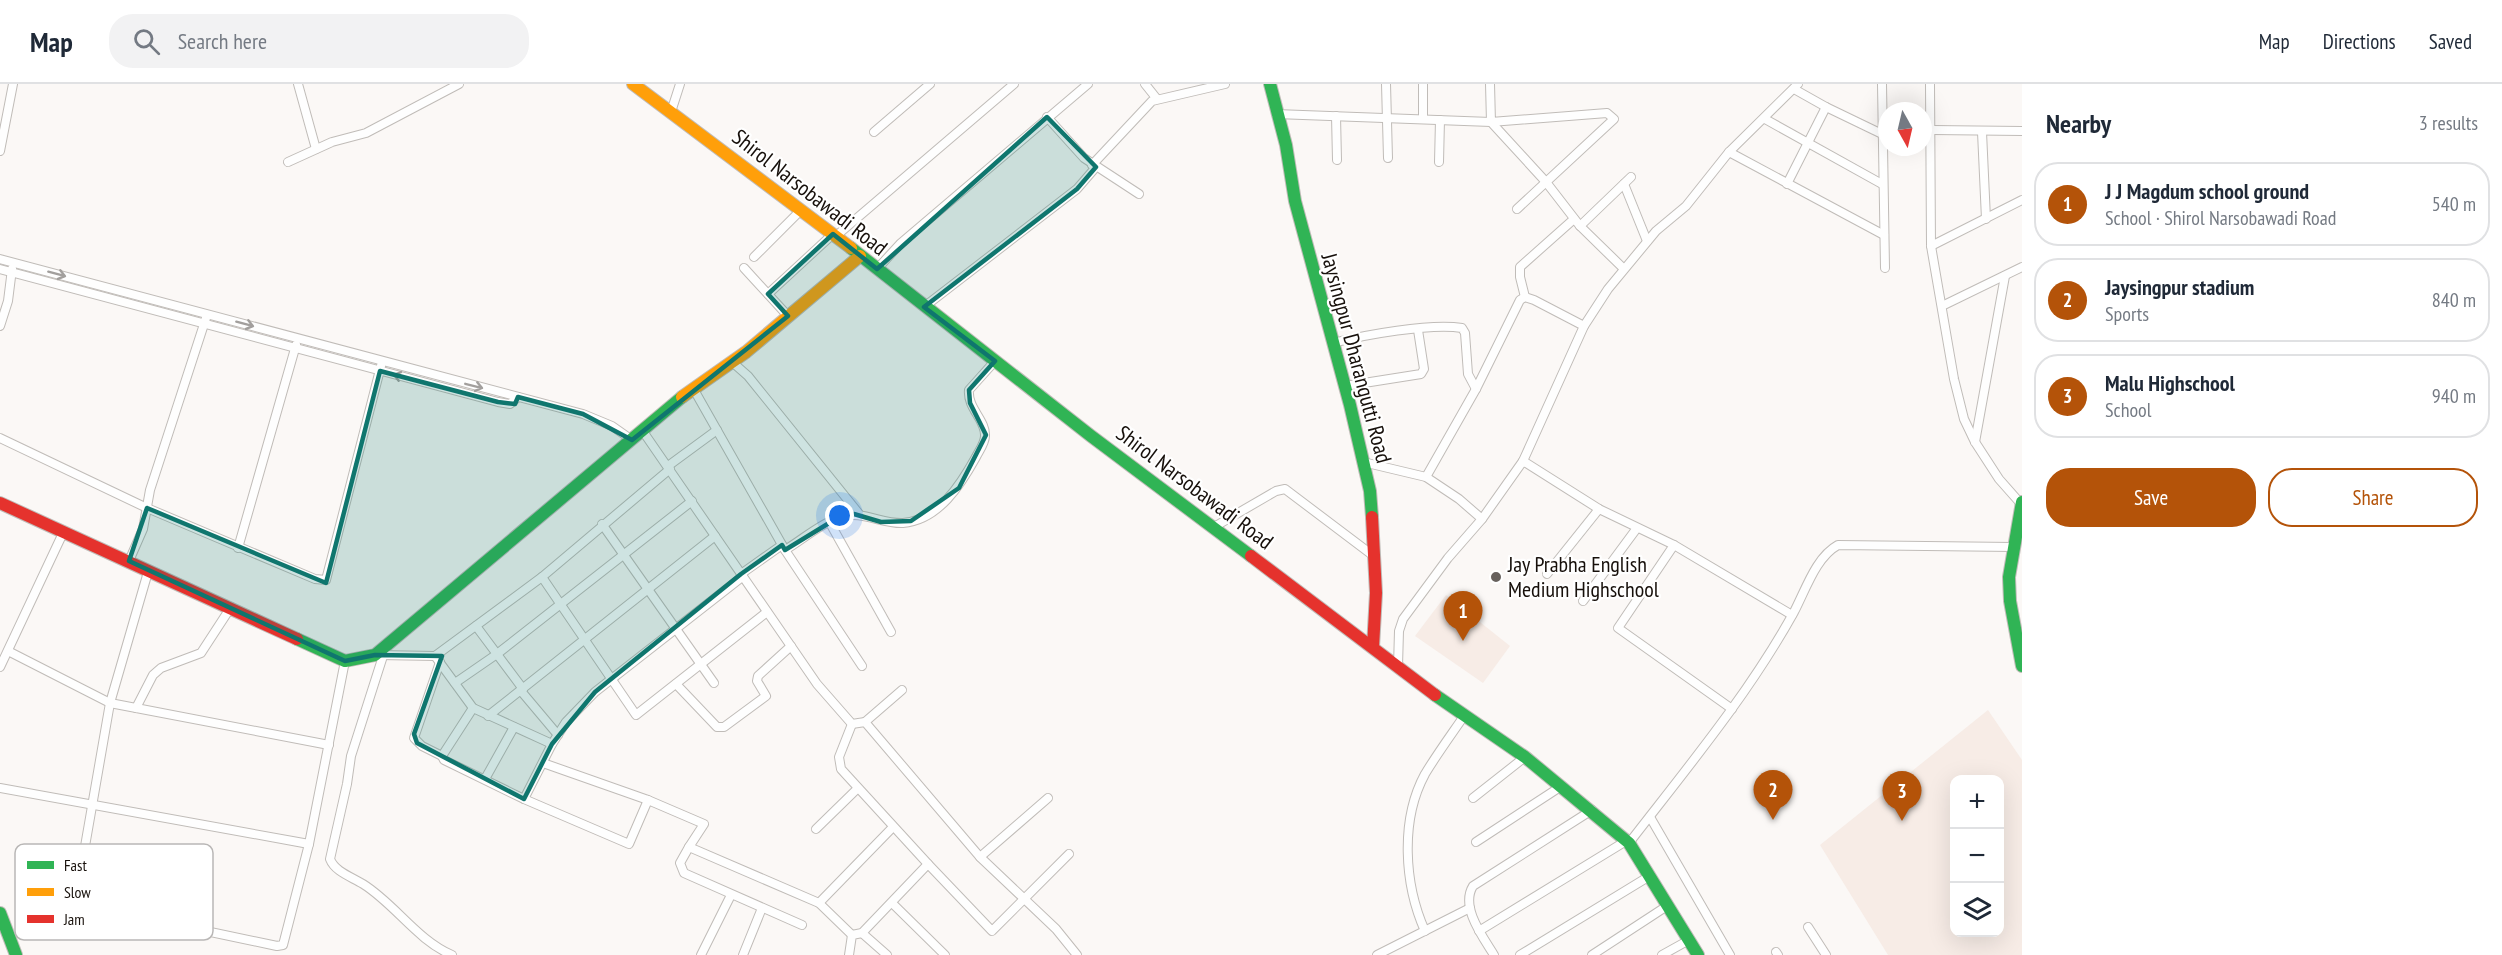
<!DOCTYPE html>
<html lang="en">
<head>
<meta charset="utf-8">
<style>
	body { margin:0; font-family:"PT Sans Narrow",sans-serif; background:#f2f2f3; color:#1f2937 }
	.controls { position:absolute; right:18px; bottom:18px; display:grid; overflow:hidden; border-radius:12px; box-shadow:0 6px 24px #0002 }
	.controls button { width:54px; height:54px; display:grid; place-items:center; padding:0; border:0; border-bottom:2px solid #e0e1e3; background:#fff; color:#1f2937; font:30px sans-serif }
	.compass { position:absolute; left:1878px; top:18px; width:54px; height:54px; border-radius:50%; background:#fff; box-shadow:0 6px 24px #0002; rotate:172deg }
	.you { position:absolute; left:840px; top:432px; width:21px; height:21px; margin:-15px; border:4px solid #fff; border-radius:50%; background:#1a73e8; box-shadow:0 0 0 9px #1a73e833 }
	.badge { display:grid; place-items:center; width:39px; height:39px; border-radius:50%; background:#b45309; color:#fff; font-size:20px; font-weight:700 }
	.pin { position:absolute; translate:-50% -50px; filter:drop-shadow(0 2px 3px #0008) }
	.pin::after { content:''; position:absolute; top:32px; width:21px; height:18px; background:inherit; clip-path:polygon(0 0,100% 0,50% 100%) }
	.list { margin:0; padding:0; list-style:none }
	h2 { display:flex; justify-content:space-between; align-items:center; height:78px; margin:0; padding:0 24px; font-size:26px }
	h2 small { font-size:20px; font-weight:400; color:#747a83 }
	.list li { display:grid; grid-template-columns:39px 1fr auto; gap:18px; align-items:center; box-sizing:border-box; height:84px; margin:0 12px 12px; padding:0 12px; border:2px solid #e0e1e3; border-radius:24px }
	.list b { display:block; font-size:22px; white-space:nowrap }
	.list p { margin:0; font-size:20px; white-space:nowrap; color:#747a83 }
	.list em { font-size:20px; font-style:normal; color:#747a83 }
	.actions { display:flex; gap:12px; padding:18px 24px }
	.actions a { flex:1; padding:14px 0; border:2px solid #b45309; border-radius:24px; text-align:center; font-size:21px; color:#b45309 }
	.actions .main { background:#b45309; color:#fff }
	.icon { flex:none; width:33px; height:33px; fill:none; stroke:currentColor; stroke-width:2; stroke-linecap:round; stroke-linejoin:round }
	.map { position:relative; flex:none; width:2022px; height:871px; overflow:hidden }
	header { display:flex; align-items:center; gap:36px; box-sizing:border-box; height:84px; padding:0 30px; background:#fff; border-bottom:2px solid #e0e1e3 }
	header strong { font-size:28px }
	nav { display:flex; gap:33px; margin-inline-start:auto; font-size:21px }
	.search { width:420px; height:54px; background:#f2f2f3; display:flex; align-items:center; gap:15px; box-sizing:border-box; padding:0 21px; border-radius:24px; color:#747a83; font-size:22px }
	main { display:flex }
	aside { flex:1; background:#fff }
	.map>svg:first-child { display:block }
	.education { fill:#f7ece6; fill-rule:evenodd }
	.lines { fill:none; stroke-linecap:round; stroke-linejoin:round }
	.street-casing { stroke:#c0bcb8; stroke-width:10 }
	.fast-casing { stroke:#c0bcb8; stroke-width:14 }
	.slow-casing { stroke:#c0bcb8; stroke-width:14 }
	.jam-casing { stroke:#c0bcb8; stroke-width:14 }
	.street { stroke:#fefefe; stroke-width:8 }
	.fast { stroke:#30b455; stroke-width:12 }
	.slow { stroke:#ff9f0a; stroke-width:12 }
	.jam { stroke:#e5322d; stroke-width:12 }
	.oneway { stroke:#a29f9d }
	.marked { fill:#0f766e; fill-opacity:0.2; stroke:#0f766e; stroke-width:4.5; stroke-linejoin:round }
	.poi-dot { fill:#67615d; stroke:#fff; stroke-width:2 }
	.labels { text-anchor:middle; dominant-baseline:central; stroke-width:4.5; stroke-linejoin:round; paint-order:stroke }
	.street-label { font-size:22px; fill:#17100b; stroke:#fff }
	.poi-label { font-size:22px; fill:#17100b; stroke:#fff; text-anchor:start }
	.key { fill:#fff; stroke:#b9b7b6; stroke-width:1.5 }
	.key-label { font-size:16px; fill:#17100b }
</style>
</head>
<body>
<header>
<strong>Map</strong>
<div class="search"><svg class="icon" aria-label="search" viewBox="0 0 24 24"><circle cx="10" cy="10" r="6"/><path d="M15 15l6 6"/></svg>Search here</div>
<nav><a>Map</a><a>Directions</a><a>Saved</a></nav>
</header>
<main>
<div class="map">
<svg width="2022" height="871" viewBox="0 0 2022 871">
	<rect width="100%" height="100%" fill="#fbf8f6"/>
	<!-- education -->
	<g class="education">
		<polygon points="1446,511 1510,562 1483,599 1415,552"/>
		<path d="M 1988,626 L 2022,676 L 2022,871 L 1888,871 L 1820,761 ZM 1954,696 L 2000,696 L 2000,848 L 1954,848 Z"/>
	</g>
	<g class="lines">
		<defs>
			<g id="street">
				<polyline points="298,0 316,65"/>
				<polyline points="1145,0 1157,15"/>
				<polyline points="1386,0 1388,74"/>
				<polyline points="1490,0 1491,38 1607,29 1614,35 1517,125"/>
				<polyline points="1882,0 1885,184"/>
				<polyline points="1930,0 1931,162 1954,295 1964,335 1975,358 1999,395 2022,421"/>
				<polyline points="1794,5 1826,23 1882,50"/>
				<polyline points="671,28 680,0"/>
				<polyline points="1276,30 1491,38 1546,98 1580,142 1623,184"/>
				<polyline points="1336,32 1337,76"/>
				<polyline points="1047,33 1084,74 1139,110"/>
				<polyline points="1423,35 1423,0"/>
				<polyline points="1765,35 1882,100"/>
				<polyline points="1932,46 2022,47"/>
				<polyline points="874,48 930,0"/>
				<polyline points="1982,48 1986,135"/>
				<polyline points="0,67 13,0"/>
				<polyline points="1729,68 1884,151"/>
				<polyline points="288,78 332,58 366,49 459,0"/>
				<polyline points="1439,78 1440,36"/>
				<polyline points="1092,81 1152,17 1225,0"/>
				<polyline points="1624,100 1647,157"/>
				<polyline points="1787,100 1826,23"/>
				<polyline points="1580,142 1631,93"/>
				<polyline points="836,152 1014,0"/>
				<polyline points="1931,162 2022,116"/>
				<polyline points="754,173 801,126"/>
				<polyline points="0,175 583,330 612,342 632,356"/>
				<polyline points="744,184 788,232"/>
				<polyline points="0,185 498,318 510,320 518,313"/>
				<polyline points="877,185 901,159 1088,0"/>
				<polyline points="768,210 833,150"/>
				<polyline points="1525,213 1520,193 1520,183 1574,135"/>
				<polyline points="1942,222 2022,183"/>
				<polyline points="924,223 1077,105 1096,83"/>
				<polyline points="0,242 8,217 12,185"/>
				<path d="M 1333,259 C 1364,251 1430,239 1462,244 L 1465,249 L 1468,290 L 1476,305"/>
				<polyline points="731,277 748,292 860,431"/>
				<polyline points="1345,302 1421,290 1424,285 1418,246"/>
				<polyline points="693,304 785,466 862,582"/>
				<polyline points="642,346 817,600 852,640 865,638 980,773 1056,845 1077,871"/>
				<polyline points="0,354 147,424 315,495 326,496 382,278"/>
				<polyline points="1975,358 2005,192"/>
				<polyline points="1523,377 1599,425 1674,461 1792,531"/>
				<polyline points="1363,378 1426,393 1459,415 1482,435"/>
				<polyline points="668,382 717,346"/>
				<polyline points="1426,393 1476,305 1520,216 1525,213 1534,216 1584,242"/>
				<polyline points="830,439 891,548"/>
				<polyline points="602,440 714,599"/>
				<polyline points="1214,443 1276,407 1285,405 1375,473"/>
				<polyline points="1674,461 1618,544 1732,625"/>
				<polyline points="238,464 296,261"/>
				<path d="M 785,466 C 802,456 821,439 840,433 C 861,426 882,440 903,439 C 939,436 961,400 976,373 C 979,367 985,359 985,352 C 986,336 967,324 969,306 L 995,277"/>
				<polyline points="129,477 143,445 150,406 206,234"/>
				<polyline points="148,488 110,619 76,814 78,820 277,862 283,861 309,760 345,577"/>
				<polyline points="741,490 782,461"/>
				<polyline points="1547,490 1599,425"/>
				<polyline points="542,493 636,631 767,528"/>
				<polyline points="1583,517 1637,444"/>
				<polyline points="476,542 523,605"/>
				<polyline points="8,567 110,619 329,661"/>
				<polyline points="379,571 435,572 542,493 670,385"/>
				<path d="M 383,572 L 351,672 L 347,700 L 330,775 C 335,788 352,793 363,800 C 395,820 417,856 452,871"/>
				<polyline points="435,572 473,624 552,660"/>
				<polyline points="440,578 414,654 422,662 442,672"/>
				<polyline points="1398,582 1399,547 1403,535 1448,474 1482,435 1523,377 1584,242 1608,205 1656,147 1686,122 1729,68 1798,0"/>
				<polyline points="0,583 63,449"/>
				<polyline points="455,599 497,570 692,417"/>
				<polyline points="676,600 717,643 724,643 766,612 757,597 758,592 791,562"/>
				<polyline points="521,607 558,651"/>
				<polyline points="136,624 153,591 161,584 201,569 231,523"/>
				<polyline points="473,624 442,672 444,676 524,715 629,760 648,716"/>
				<polyline points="488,632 715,452"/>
				<polyline points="865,638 902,606"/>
				<polyline points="852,640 839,673 841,685 928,780"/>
				<polyline points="543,679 648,716 704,740 689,763 819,819 852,851"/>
				<polyline points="485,695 514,643"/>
				<polyline points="0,704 309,760"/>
				<polyline points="1473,714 1525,673"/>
				<polyline points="524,715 552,660 566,638 595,608 742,493"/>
				<polyline points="1650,733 1730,871"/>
				<polyline points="816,745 857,705"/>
				<polyline points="1476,758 1560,703"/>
				<path d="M 1629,759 C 1687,684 1748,611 1794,528 C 1806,505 1816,473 1838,461 L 2014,463"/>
				<polyline points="689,763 680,779 684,789 802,841"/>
				<polyline points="980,773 1048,714"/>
				<polyline points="819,819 893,743"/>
				<polyline points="892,819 945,871"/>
				<polyline points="1808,843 1826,871"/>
				<path d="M 1425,847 C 1404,800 1400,736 1425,690 C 1437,670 1451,651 1464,632"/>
				<polyline points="1479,847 1626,757"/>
				<polyline points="862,849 887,871"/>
				<polyline points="1776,868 1778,871"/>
				<polyline points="701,871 731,811"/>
				<polyline points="743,871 762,824"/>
				<polyline points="849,871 852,851 862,849 928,780 992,847 1069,770"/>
				<polyline points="1377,871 1470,824"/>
				<path d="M 1494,871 C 1483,853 1460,823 1473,802 L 1592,726"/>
				<polyline points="1520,871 1648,793"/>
				<polyline points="1592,871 1667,822"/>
				<polyline points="1662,871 1689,856"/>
			</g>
			<g id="fast">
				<polyline points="1270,0 1286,61 1295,117 1350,321 1370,407 1372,433"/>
				<polyline points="851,164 1091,352 1251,472"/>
				<polyline points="2022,418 2009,493 2010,517 2022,582"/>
				<polyline points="297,555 345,577 375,571 682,313"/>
				<polyline points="1435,611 1525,673 1629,759 1698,871"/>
				<polyline points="0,829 16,871"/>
			</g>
			<g id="slow">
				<polyline points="633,0 851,164"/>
				<polyline points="682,313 746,268 860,172"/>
			</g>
			<g id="jam">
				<polyline points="0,419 297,555"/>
				<polyline points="1372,433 1376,509 1373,563"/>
				<polyline points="1251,472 1435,611"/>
			</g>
		</defs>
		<!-- street casing -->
		<use href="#street" class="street-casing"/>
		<!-- fast casing -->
		<use href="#fast" class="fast-casing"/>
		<!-- slow casing -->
		<use href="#slow" class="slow-casing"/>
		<!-- jam casing -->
		<use href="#jam" class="jam-casing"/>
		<!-- street -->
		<use href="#street" class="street"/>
		<!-- fast -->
		<use href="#fast" class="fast"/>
		<!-- slow -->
		<use href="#slow" class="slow"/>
		<!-- jam -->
		<use href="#jam" class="jam"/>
	</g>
	<!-- one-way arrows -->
	<defs><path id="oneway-shaft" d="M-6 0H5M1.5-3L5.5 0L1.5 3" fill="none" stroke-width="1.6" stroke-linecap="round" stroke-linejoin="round" transform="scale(1.5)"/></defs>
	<g class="oneway">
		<use href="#oneway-shaft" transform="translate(57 190) rotate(15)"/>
		<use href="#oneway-shaft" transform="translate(245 240) rotate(15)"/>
		<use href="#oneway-shaft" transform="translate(402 293) rotate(-165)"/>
		<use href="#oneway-shaft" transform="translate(474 302) rotate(14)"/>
	</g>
	<!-- marked area -->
	<path class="marked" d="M 1047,33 L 1096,83 L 1077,105 L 924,223 L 995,277 L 969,306 L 970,319 L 986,351 L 959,404 L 911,437 L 881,438 L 854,430 L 839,433 L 785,466 L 782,461 L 741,490 L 595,608 L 552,660 L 524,715 L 417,659 L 414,650 L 442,572 L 375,571 L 345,577 L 129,477 L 147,424 L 326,499 L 380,287 L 498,318 L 515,320 L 518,313 L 583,330 L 632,356 L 788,232 L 768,210 L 833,150 L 877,185 Z"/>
	<!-- markers -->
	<circle class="poi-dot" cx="1496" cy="493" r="6"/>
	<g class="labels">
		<!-- street labels -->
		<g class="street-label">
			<text transform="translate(810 108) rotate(38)">Shirol Narsobawadi Road</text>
			<text transform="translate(1357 274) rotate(75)">Jaysingpur Dharangutti Road</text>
			<text transform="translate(1195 403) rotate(37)">Shirol Narsobawadi Road</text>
		</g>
		<!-- poi labels -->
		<g class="poi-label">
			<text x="1508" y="480">Jay Prabha English<tspan x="1508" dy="25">Medium Highschool</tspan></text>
		</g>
	</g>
	<!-- legend -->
	<rect x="15" y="760" width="198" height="96" rx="9" class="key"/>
	<rect x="27" y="777" width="27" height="8" fill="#30b455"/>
	<rect x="27" y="804" width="27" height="8" fill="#ff9f0a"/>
	<rect x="27" y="831" width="27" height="8" fill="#e5322d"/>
	<g class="key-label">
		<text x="64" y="787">Fast</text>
		<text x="64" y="814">Slow</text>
		<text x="64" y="841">Jam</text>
	</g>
</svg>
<div class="controls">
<button>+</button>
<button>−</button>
<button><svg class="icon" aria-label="layers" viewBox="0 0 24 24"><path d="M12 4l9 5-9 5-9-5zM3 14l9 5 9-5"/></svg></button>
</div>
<svg class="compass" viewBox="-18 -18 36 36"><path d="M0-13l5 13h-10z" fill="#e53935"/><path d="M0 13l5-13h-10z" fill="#747a83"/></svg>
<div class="you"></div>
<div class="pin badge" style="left:1463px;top:557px">1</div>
<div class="pin badge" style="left:1773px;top:736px">2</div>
<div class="pin badge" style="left:1902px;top:737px">3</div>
</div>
<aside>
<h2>Nearby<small>3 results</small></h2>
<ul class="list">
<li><span class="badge">1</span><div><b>J J Magdum school ground</b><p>School · Shirol Narsobawadi Road</p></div><em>540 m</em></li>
<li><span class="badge">2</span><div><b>Jaysingpur stadium</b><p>Sports</p></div><em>840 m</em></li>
<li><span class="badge">3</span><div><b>Malu Highschool</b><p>School</p></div><em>940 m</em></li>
</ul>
<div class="actions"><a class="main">Save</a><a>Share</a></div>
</aside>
</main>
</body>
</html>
